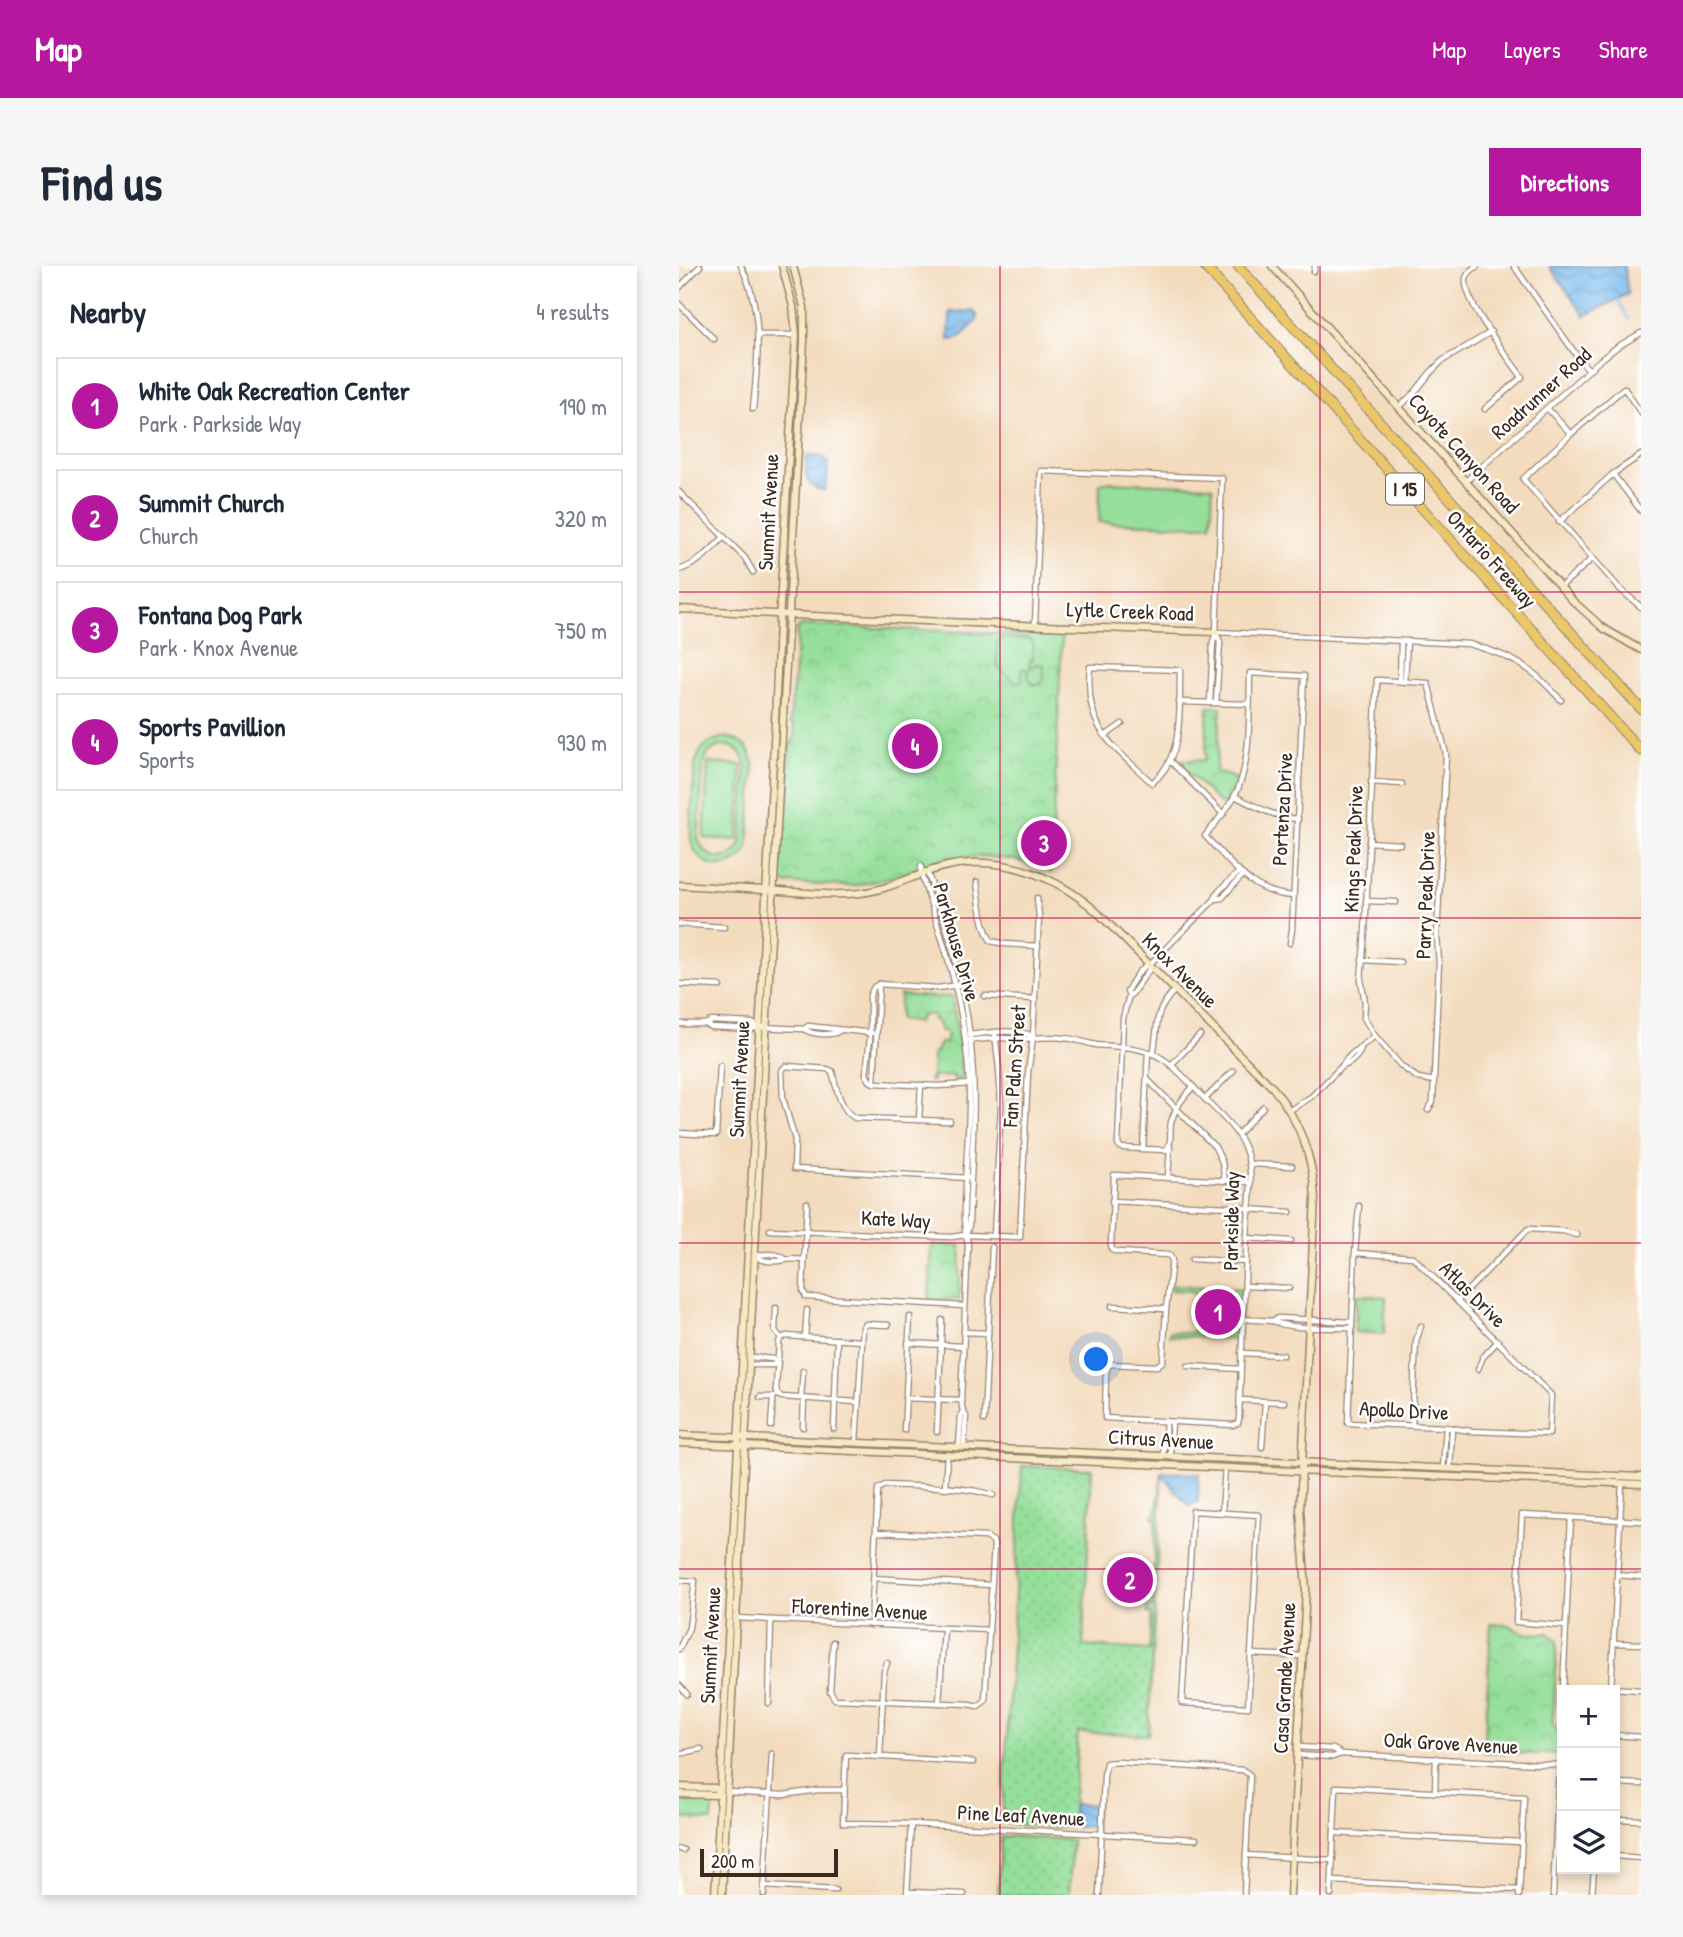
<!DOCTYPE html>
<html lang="en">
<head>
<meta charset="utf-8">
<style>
	body { margin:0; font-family:"Patrick Hand",sans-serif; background:#f6f6f7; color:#1f2937 }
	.controls { position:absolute; right:21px; bottom:21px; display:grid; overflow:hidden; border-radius:0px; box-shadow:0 4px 10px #0003 }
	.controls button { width:63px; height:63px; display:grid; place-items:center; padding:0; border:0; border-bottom:2px solid #e0e1e3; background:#fff; color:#1f2937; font:35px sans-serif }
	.scale { position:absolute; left:21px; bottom:18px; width:138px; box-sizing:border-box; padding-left:7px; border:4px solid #3b2a1e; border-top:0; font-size:19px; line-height:24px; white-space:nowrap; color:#3b2a1e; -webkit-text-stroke:5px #fff; paint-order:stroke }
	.you { position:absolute; left:418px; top:1094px; width:24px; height:24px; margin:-18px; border:5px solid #fff; border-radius:50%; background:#1a73e8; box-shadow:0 0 0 10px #1a73e833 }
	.badge { display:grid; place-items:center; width:46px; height:46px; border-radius:50%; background:#b5179e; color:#fff; font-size:23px; font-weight:700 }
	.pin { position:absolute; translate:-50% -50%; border:4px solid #fff; box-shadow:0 2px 7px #0006 }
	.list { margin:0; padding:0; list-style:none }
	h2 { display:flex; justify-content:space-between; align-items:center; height:91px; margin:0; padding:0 28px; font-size:30px }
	h2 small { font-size:23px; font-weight:400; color:#747a83 }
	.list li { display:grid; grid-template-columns:46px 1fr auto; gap:21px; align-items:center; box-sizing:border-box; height:98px; margin:0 14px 14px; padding:0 14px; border:2px solid #e0e1e3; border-radius:0px }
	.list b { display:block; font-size:26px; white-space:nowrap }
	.list p { margin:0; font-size:23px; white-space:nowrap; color:#747a83 }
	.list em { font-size:23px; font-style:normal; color:#747a83 }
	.icon { flex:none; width:38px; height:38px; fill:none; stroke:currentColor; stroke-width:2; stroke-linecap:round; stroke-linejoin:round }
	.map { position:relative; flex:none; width:962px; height:1629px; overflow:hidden; border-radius:0px }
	header { display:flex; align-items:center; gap:42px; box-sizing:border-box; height:98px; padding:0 35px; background:#b5179e; color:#fff }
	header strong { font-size:33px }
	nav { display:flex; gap:38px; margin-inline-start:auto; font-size:24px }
	.intro { display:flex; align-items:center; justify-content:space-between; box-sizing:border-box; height:168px; padding:0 42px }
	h1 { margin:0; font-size:49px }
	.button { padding:18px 32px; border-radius:0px; background:#b5179e; color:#fff; font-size:24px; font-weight:700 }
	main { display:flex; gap:42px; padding:0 42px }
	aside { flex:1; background:#fff; border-radius:0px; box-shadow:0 4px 10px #0003 }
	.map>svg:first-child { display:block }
	.grass { fill:url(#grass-dots); stroke:#68845c; stroke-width:2 }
	.park { fill:url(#park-crowns); stroke:#68845c; stroke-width:2 }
	.pitch { fill:#95df9a; stroke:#68845c; stroke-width:2; fill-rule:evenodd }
	.water { fill:url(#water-waves); stroke:#597185; stroke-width:2 }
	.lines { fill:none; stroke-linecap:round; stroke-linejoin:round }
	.stream { stroke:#77b8ec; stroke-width:2 }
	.street-casing { stroke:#97826e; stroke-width:7 }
	.secondary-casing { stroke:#97826e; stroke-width:9 }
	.highway-casing { stroke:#97826e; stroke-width:11 }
	.street { stroke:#fff; stroke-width:4.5 }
	.secondary { stroke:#f7e9c3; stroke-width:6 }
	.highway { stroke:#eac769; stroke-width:9 }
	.grid { fill:none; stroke:#c2185b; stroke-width:2; stroke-opacity:0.55 }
	.labels { text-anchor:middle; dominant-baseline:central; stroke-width:5; stroke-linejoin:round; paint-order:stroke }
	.shield { fill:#fff; stroke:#766a62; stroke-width:2 }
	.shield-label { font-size:19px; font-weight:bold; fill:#3b2a1e }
	.street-label { font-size:21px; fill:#3b2a1e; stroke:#fff }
</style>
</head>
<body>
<header>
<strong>Map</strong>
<nav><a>Map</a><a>Layers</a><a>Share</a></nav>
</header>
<div class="intro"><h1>Find us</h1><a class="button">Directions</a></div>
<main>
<aside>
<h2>Nearby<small>4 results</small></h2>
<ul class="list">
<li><span class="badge">1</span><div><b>White Oak Recreation Center</b><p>Park · Parkside Way</p></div><em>190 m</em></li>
<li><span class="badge">2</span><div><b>Summit Church</b><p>Church</p></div><em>320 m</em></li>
<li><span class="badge">3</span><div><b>Fontana Dog Park</b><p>Park · Knox Avenue</p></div><em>750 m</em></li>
<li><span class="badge">4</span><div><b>Sports Pavillion</b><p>Sports</p></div><em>930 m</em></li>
</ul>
</aside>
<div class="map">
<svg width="962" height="1629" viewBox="0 0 962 1629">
	<defs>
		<pattern id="grass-dots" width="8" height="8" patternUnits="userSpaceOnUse" patternTransform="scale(1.75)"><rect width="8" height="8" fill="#95df9a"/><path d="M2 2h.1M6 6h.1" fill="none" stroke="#81c084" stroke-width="1.8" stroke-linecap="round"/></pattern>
		<pattern id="park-crowns" width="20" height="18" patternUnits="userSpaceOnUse" patternTransform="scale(1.75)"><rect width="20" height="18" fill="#95df9a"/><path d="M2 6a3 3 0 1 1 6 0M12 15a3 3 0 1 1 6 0" fill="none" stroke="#81c084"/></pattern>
		<pattern id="water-waves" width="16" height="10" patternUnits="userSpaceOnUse" patternTransform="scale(1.75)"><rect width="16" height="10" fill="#77b8ec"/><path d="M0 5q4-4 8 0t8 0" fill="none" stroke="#6396bf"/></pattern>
	</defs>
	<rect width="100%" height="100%" fill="#fff"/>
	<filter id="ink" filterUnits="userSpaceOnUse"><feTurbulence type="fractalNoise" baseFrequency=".0143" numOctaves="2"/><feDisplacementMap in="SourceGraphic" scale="14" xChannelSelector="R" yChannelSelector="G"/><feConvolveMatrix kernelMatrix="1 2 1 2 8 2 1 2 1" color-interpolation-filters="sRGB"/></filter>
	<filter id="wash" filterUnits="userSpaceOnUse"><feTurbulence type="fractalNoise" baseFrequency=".00686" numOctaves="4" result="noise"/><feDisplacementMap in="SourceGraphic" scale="28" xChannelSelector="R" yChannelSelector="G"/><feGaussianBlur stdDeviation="1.57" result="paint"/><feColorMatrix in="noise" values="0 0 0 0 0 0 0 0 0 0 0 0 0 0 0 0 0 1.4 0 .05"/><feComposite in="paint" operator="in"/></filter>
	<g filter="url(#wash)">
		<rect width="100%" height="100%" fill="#f3dbbd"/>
		<!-- grass -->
		<g class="grass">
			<polygon points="343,1200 413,1203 404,1380 470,1384 472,1348 468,1347 469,1341 473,1340 477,1252 474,1251 478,1244 483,1206 469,1469 399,1466 393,1561 391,1562 323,1557"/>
			<polygon points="328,1570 393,1574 390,1629 319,1629 322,1571"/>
		</g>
		<!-- park -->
		<g class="park">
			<path d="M 124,359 L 383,370 L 372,606 L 364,602 L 337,594 L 302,590 L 266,592 L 214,611 L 173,620 L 104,617 L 102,615 L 101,607 L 111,478 L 116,472 L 115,460 L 111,456 C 113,425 118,394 118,363 Z"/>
			<polygon points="529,441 542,441 537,506 558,513 553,527 545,538 541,538 497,494 526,494"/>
			<polygon points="221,729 255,731 273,730 280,775 283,813 275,814 274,810 254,811 254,815 250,815 253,809 254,786 257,786 261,777 266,777 268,770 266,765 262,765 258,755 254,754 254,749 242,749 242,752 240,752 239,757 220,754"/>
			<polygon points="253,978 282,980 280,1034 250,1033"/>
			<polygon points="494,1019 562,1023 560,1073 490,1070 491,1066 512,1067 516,1064 517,1028 514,1025 493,1024"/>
			<polygon points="678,1029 707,1031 705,1068 676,1066"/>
			<polygon points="812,1358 831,1359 839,1365 849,1368 869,1367 878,1375 875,1443 873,1455 877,1464 883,1469 883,1490 874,1487 859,1488 805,1486"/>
			<polygon points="5,1535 30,1535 34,1540 33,1555 0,1552 1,1538"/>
		</g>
		<!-- pitch -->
		<g class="pitch">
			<polygon points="430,216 532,220 534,222 532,259 520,259 520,260 420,256 421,217 429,217"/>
			<polygon points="322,372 351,373 354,377 354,393 351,394 350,399 352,402 357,398 365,399 365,412 362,418 355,419 350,414 349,404 347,403 343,403 343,415 336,417 319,401 318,398 318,376"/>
			<path d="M 47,471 C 65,475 73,484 75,502 L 69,582 C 63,593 54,599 42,600 C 27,601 13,587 12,572 C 10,552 15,521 16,499 C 20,482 29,474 47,471 ZM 47,479 C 60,482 65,489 67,502 L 62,577 C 52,600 25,595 19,572 L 24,500 C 27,487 33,481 47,479 Z"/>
			<polygon points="29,497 63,499 59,574 25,572"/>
		</g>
		<!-- water -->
		<g class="water">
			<polygon points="870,0 945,0 949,28 906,50"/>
			<polygon points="294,45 298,49 298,55 279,73 270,74 271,46"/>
			<path d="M 129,190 L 145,191 L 149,196 L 148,218 L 145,224 C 137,225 130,218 127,211 L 127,195 Z"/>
			<polygon points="483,1206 520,1208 519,1236 510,1240 483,1209"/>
			<polygon points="395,1538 418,1539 415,1561 393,1561"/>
		</g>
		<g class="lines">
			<!-- stream -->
			<polyline class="stream" points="938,33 950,54"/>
		</g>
	</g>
	<g filter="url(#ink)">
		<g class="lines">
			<defs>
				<g id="street">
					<path d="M 62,0 C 85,45 79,94 74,143"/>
					<path d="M 798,0 C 794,3 789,6 787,12 C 783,34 830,92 843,111 L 806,143"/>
					<polyline points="835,0 898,90 910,104"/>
					<polyline points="635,5 636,0"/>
					<polyline points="0,22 21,0"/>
					<polyline points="0,38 35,73"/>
					<polyline points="80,69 117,69"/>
					<polyline points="720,141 736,126 752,106 763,95 812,66"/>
					<polyline points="868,142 892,168"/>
					<polyline points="962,147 945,122 892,168 844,213 941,323 962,341"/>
					<polyline points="934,208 962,245"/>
					<polyline points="787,215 920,95 938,81 962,67"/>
					<polyline points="0,226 66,292 74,306"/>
					<polyline points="880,256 934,208 962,189"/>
					<path d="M 0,304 C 19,298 31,285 45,271"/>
					<polyline points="881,321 914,292"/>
					<polyline points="356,359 362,205 543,212 537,366 534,376 531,437"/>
					<path d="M 537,366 L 790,378 C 812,384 835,392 853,406 C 864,414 873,425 882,434"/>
					<path d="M 411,401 L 501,404 C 500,443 506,490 473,517 C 432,478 405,463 411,401 Z"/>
					<polyline points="721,415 722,376"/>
					<polyline points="726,416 728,376"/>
					<polyline points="500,436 570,438"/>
					<polyline points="537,437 541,376 537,367"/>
					<polyline points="426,470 443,458"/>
					<polyline points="491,495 544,548"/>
					<polyline points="692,516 723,518"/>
					<path d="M 556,530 C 577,541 595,551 619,553"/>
					<polyline points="690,576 721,578"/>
					<path d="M 242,600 L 242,608 C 266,679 287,741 290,817 C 291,851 288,886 286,919 C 285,943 283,955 289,978 L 282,1134 L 284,1146 L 287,1150 L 285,1181"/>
					<path d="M 248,606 C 273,670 291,740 294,809 C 297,859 291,910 290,959 L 287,968"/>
					<polyline points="560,606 538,627 536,633 543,632 564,609"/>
					<path d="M 298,616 C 301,635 302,658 312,675 L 326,678 L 359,680"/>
					<polyline points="687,635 717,636"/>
					<polyline points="0,658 45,661"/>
					<path d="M 611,677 L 613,664 L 625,410 L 571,407 C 570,443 573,500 555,531 C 547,545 536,558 526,570 C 554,599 572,627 614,630"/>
					<polyline points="683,694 721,696"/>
					<polyline points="0,718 41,720"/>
					<polyline points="200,718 259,722 279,719"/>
					<polyline points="450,729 453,728 472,701"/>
					<polyline points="306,730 356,733"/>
					<path d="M 0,758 L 26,758 L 32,761 L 73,763 L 80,761 L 125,763 C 133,769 152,770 160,765"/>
					<polyline points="27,758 32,755 73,757 80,761"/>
					<polyline points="125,763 129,760 193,767"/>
					<path d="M 290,769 C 310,767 334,762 354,770"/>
					<path d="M 286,775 C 298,774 311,772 323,772 C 330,772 337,773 344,773 C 358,772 372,770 386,772 C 397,773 407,777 417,779 C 441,781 463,780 484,793 C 501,804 515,823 530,837 C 547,854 563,868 569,892 C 575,918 569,946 568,972 C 565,1032 562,1092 560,1152 L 559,1157 L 554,1159 L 426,1152 L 427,1108 L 429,1098 L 478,1100 L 484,1095 L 487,1043 L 493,994 L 491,990 L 488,989 L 439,986 L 433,984 L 432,979 L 435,909 L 571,916"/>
					<path d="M 474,788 C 481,758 472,749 496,724"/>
					<polyline points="492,799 521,769"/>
					<path d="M 663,800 C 671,799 681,789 682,782"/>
					<polyline points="468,813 536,881 543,896 546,915"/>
					<polyline points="195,817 191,815 187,808 191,772 191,729 195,721 200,718"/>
					<polyline points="195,817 258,820 292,818"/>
					<polyline points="195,817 200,718"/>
					<path d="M 514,821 C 504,831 496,842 492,856 C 490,866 494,876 487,884 L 443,882 L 439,879 L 443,780 L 444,752 L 450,729 L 448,725 C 454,714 461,702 473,696 L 536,633"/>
					<polyline points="526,833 554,805"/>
					<path d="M 611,844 L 632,831 L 663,800 C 670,787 685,779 696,770"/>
					<polyline points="749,844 754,836 760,696 758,670 767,488 749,417 698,414 686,666 682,714 686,736 685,752 696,770 723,801 739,812 755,815"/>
					<polyline points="240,854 242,819"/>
					<path d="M 271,855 L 176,852 C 161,844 157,820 153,805 L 148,803 L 107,800 L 103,804 L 104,832 L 116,874 L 115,903 L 291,912"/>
					<polyline points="0,867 37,869 41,800"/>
					<polyline points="559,868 584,841"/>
					<polyline points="464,883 469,786"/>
					<polyline points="570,898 613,900"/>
					<polyline points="489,912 491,880"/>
					<polyline points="433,935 569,942"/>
					<polyline points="128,937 124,1024 127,1031 285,1040"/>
					<polyline points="569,943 611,946"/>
					<polyline points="91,964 273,971 286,969 341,971 349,807 354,771 360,650 358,632"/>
					<polyline points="315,969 322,840 320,803 316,767"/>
					<polyline points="568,972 612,975"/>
					<polyline points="676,987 734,991 872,1129 870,1168 792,1165 767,1161 669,1157 676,987 680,940"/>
					<path d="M 76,990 C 85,997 96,996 106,994 C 112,992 119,994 125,994"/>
					<path d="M 77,990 C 85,987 100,987 106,993"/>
					<polyline points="513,993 567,996"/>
					<polyline points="566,1020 610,1022"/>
					<polyline points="778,1035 849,963 885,965 898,969"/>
					<polyline points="433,1040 487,1043"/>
					<polyline points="97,1042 96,1065 102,1072"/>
					<path d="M 564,1053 L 594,1055 C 611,1064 652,1061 673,1062"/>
					<polyline points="594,1055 599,1052 673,1056"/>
					<polyline points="285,1066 309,1067"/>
					<polyline points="126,1071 128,1044"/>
					<polyline points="229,1077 284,1080"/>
					<polyline points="562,1087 604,1089"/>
					<polyline points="71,1091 94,1093 98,1096"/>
					<polyline points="70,1099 94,1099 99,1096"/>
					<polyline points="509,1100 561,1103"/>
					<polyline points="799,1103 804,1091 819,1075"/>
					<polyline points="81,1131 95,1131"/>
					<polyline points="122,1132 124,1105"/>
					<polyline points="226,1132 281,1134"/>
					<polyline points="561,1134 605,1136"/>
					<polyline points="178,1136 103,1131 99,1129 97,1123 100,1076 102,1072 107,1070 182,1075"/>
					<polyline points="305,1154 313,981"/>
					<polyline points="733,1159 737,1075 742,1060"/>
					<polyline points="92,1160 94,1133"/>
					<polyline points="124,1161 125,1133"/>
					<polyline points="155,1163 158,1073"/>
					<polyline points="225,1164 231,1051"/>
					<polyline points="258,1166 263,1054"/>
					<polyline points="177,1176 184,1061 187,1058 209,1059"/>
					<polyline points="280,1181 282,1149 284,1146"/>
					<polyline points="583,1181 586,1136"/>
					<polyline points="484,1190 487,1155"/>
					<polyline points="491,1190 493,1156"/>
					<polyline points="764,1202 767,1161"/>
					<polyline points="771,1202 773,1162"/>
					<polyline points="266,1222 268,1189"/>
					<polygon points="514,1245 580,1249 569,1441 503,1437"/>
					<polyline points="543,1247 546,1202"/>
					<polyline points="939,1309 962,1311"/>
					<polyline points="195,1312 312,1319"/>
					<polyline points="0,1314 16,1315 10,1362 0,1383"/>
					<polyline points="56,1352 310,1364"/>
					<path d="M 192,1359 L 199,1223 L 206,1219 C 241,1221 280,1219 314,1229"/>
					<polyline points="887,1360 837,1356 843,1249 962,1255"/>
					<polyline points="154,1376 151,1425 156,1433 290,1438 299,1440 306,1435 315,1279 314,1275 307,1271 197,1266"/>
					<polyline points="935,1377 962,1378"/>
					<polyline points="572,1388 623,1390"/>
					<polyline points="0,1419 8,1428"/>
					<polyline points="932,1422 962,1424"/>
					<polyline points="884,1424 892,1251"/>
					<polyline points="932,1424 943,1217"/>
					<polyline points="883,1436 883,1461"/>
					<polyline points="90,1437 92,1354"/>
					<polyline points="260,1437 265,1363"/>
					<polyline points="936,1469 962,1471"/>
					<polyline points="619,1481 654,1483 661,1487"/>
					<polyline points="0,1488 22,1483"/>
					<polyline points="618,1489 654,1491 662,1488 880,1499 874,1629"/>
					<polyline points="201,1490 205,1406 208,1397"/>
					<polyline points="294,1496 167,1489 164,1557 232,1558 517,1573"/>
					<polyline points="936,1517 962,1518"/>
					<polyline points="49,1526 104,1529 139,1524 165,1524"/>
					<polyline points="756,1526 757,1492"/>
					<polyline points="936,1553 962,1554"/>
					<polyline points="655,1567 842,1576"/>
					<polyline points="0,1583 4,1584"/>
					<polyline points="567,1589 654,1594"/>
					<polyline points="936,1590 962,1592"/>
					<polyline points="653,1615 840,1624"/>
					<polyline points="85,1620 156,1624"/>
					<polyline points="229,1626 285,1628"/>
					<polyline points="85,1629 93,1488"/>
					<polyline points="228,1629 232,1558"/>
					<polyline points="420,1629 425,1510 427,1497 439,1496 564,1504 571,1509 565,1629"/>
					<polyline points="652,1629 657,1521 845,1531 840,1629"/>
					<polyline points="913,1629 915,1603"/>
				</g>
				<g id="secondary">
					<polyline points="593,0 894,335 924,362 962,384"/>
					<path d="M 0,343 C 179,353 358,360 537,366"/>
					<path d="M 0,619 C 34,621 67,623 101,625 C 127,627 155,630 181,627 C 208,624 232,611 257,603 C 315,585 376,608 419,647 L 594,822 C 621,855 634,890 636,932 L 621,1243 L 627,1323 L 611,1629"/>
					<polyline points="0,1169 962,1211"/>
					<polyline points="0,1177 615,1205 962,1218"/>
					<polyline points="0,1521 36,1522 41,1526"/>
					<polyline points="0,1528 36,1529 41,1526"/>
					<polyline points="36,1629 96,456 100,356 117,69 114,40 103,0"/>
					<polyline points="43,1629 94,633 125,75 125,41 114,0"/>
				</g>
				<g id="highway">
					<polyline points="525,0 962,485"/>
					<polyline points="559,0 962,443"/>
				</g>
			</defs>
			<!-- street casing -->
			<use href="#street" class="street-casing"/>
			<!-- secondary casing -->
			<use href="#secondary" class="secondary-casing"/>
			<!-- highway casing -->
			<use href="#highway" class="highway-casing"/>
			<!-- street -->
			<use href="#street" class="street"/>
			<!-- secondary -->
			<use href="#secondary" class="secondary"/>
			<!-- highway -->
			<use href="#highway" class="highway"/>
		</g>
	</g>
	<!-- grid -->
	<path class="grid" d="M 321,0 L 321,1629M 641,0 L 641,1629M 0,326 L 962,326M 0,652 L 962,652M 0,977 L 962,977M 0,1303 L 962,1303"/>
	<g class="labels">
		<!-- shield labels -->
		<rect class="shield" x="707" y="207.5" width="38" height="31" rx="5"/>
		<g class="shield-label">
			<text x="726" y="223">I 15</text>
		</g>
		<!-- street labels -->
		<g class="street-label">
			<text transform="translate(862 127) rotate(-42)">Roadrunner Road</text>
			<text transform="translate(785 187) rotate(48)">Coyote Canyon Road</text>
			<text transform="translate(89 246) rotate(-87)">Summit Avenue</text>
			<text transform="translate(813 293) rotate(48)">Ontario Freeway</text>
			<text transform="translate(451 345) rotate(2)">Lytle Creek Road</text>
			<text transform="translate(603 543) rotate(-87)">Portenza Drive</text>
			<text transform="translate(674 583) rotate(-88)">Kings Peak Drive</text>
			<text transform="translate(746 629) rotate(-88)">Parry Peak Drive</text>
			<text transform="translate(278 676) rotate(74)">Parkhouse Drive</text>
			<text transform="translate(501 704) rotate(45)">Knox Avenue</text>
			<text transform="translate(335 800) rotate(-86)">Fan Palm Street</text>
			<text transform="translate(60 813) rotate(-87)">Summit Avenue</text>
			<text transform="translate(217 953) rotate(3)">Kate Way</text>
			<text transform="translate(552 955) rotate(-89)">Parkside Way</text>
			<text transform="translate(794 1028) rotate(45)">Atlas Drive</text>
			<text transform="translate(725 1144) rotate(3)">Apollo Drive</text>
			<text transform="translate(482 1173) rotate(3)">Citrus Avenue</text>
			<text transform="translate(181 1343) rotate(3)">Florentine Avenue</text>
			<text transform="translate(31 1379) rotate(-87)">Summit Avenue</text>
			<text transform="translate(605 1412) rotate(-87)">Casa Grande Avenue</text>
			<text transform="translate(772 1477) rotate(3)">Oak Grove Avenue</text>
			<text transform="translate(342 1549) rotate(3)">Pine Leaf Avenue</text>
		</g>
	</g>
</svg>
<div class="controls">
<button>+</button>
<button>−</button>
<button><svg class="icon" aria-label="layers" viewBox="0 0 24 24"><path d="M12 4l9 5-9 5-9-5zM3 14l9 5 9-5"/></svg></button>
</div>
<div class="scale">200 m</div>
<div class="you"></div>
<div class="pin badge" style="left:539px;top:1046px">1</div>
<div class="pin badge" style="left:451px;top:1314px">2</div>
<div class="pin badge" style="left:365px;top:577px">3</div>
<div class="pin badge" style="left:236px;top:480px">4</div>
</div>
</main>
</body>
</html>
